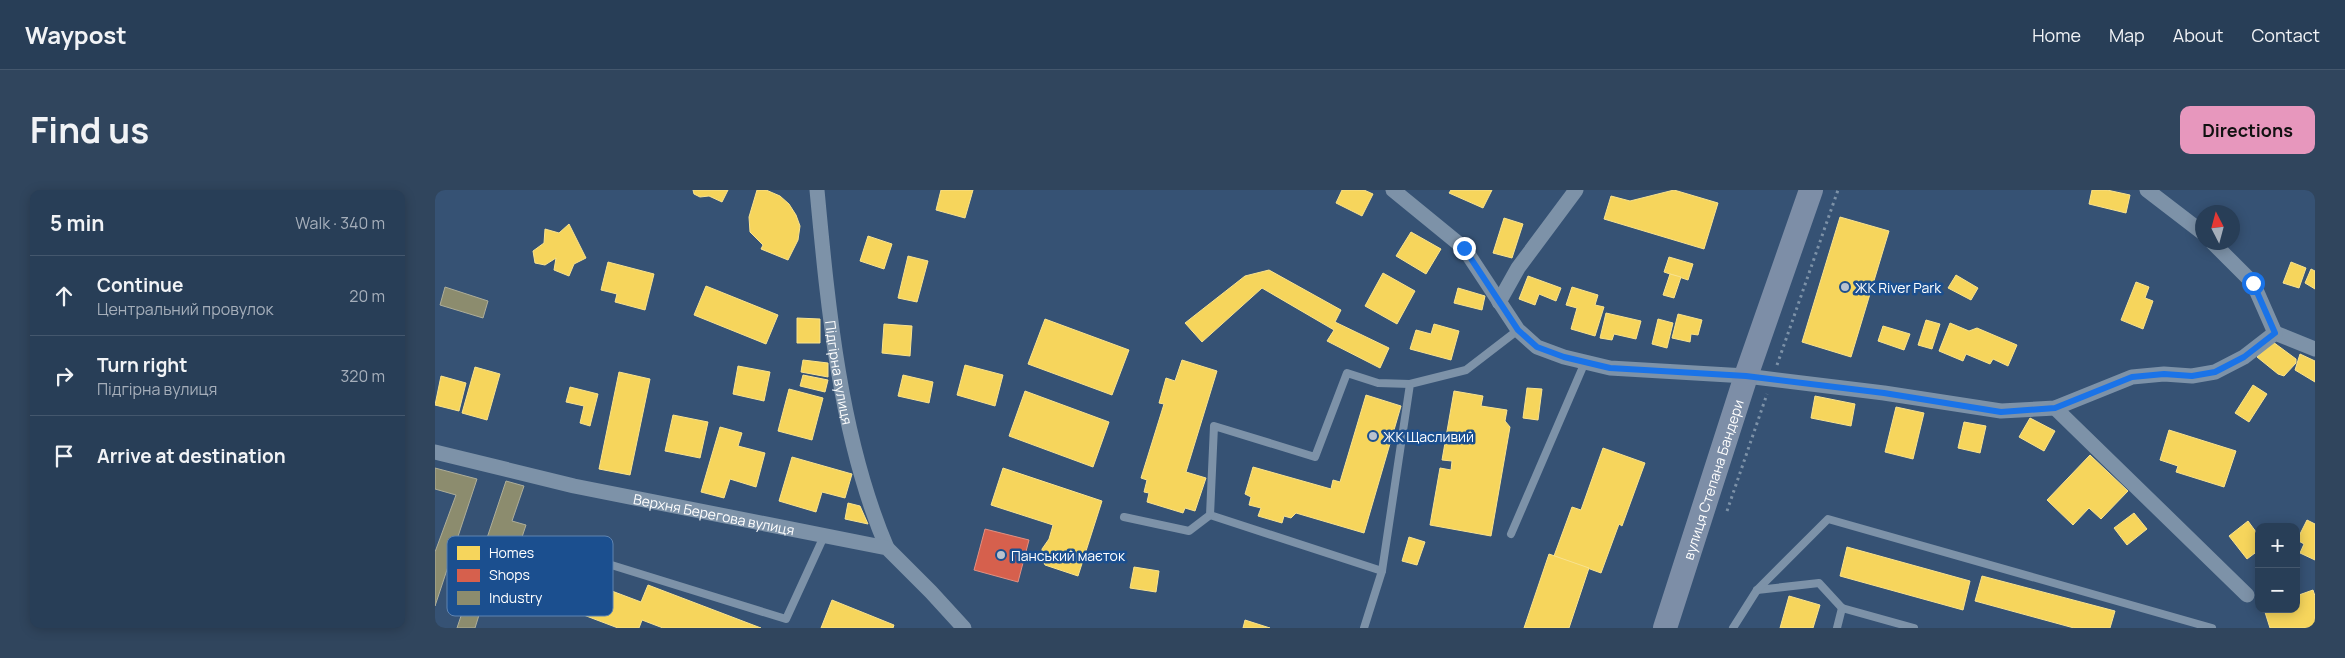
<!DOCTYPE html>
<html lang="en">
<head>
<meta charset="utf-8">
<style>
	body { margin:0; font-family:Manrope,sans-serif; background:#30455d; color:#f1f3f6 }
	.controls { position:absolute; right:15px; bottom:15px; display:grid; overflow:hidden; border-radius:10px; box-shadow:0 2px 12px #0003 }
	.controls button { width:45px; height:45px; display:grid; place-items:center; padding:0; border:0; border-bottom:1px solid #44576d; background:#283e57; color:#f1f3f6; font:25px sans-serif }
	.compass { position:absolute; left:1760px; top:15px; width:45px; height:45px; border-radius:50%; background:#283e57; box-shadow:0 2px 12px #0003; rotate:354deg }
	.stop { position:absolute; width:15px; height:15px; margin:-11px; border:4px solid #1a73e8; border-radius:50%; background:#fff }
	.stop.end { background:#1a73e8; border-color:#fff; box-shadow:0 1px 5px #0008 }
	.list { margin:0; padding:0; list-style:none }
	h2 { display:flex; justify-content:space-between; align-items:center; height:65px; margin:0; padding:0 20px; font-size:21px }
	h2 small { font-size:16px; font-weight:400; color:#a5aeba }
	.list li { display:grid; grid-template-columns:32px 1fr auto; gap:15px; align-items:center; box-sizing:border-box; height:80px; padding:0 20px; border-top:1px solid #44576d }
	.list b { display:block; font-size:19px; white-space:nowrap }
	.list p { margin:0; font-size:16px; white-space:nowrap; color:#a5aeba }
	.list em { font-size:16px; font-style:normal; color:#a5aeba }
	.icon { flex:none; width:28px; height:28px; fill:none; stroke:currentColor; stroke-width:2; stroke-linecap:round; stroke-linejoin:round }
	.map { position:relative; flex:none; width:1880px; height:438px; overflow:hidden; border-radius:10px }
	header { display:flex; align-items:center; gap:30px; box-sizing:border-box; height:70px; padding:0 25px; background:#283e57; border-bottom:1px solid #44576d }
	header strong { font-size:24px }
	nav { display:flex; gap:28px; margin-inline-start:auto; font-size:18px }
	.intro { display:flex; align-items:center; justify-content:space-between; box-sizing:border-box; height:120px; padding:0 30px }
	h1 { margin:0; font-size:35px }
	.button { padding:12px 22px; border-radius:10px; background:#e797bd; color:#111; font-size:18px; font-weight:700 }
	main { display:flex; gap:30px; padding:0 30px }
	aside { flex:1; background:#283e57; border-radius:10px; box-shadow:0 2px 12px #0003 }
	.map>svg:first-child { display:block }
	.homes { fill:#f6d55c; stroke:#f9e28d }
	.shops { fill:#d6604d; stroke:#e29082 }
	.industry { fill:#8c8c6e; stroke:#aeae9a }
	.lines { fill:none; stroke-linecap:round; stroke-linejoin:round }
	.path { stroke:#7d92a8; stroke-width:3; stroke-dasharray:2.5 4; stroke-linecap:butt }
	.service { stroke:#7d92a8; stroke-width:8 }
	.minor { stroke:#7d92a8; stroke-width:15 }
	.primary { stroke:#7d8ea7; stroke-width:24 }
	.route { stroke:#1a73e8; stroke-width:6 }
	.poi-dot { fill:#b9c2ce; stroke:#1b4f8f; stroke-width:2 }
	.labels { text-anchor:middle; dominant-baseline:central; stroke-width:5; stroke-linejoin:round; paint-order:stroke }
	.poi-label { font-size:14px; fill:#fff; stroke:#1b4f8f; text-anchor:start }
	.street-label { font-size:14px; fill:#fff; stroke:#1b4f8f }
	.key { fill:#1b4f8f; stroke:#5f84b1; stroke-width:1 }
	.key-label { font-size:14px; fill:#fff }
</style>
</head>
<body>
<header>
<strong>Waypost</strong>
<nav><a>Home</a><a>Map</a><a>About</a><a>Contact</a></nav>
</header>
<div class="intro"><h1>Find us</h1><a class="button">Directions</a></div>
<main>
<aside>
<h2>5 min<small>Walk · 340 m</small></h2>
<ul class="list">
<li><svg class="icon" aria-label="ahead" viewBox="0 0 24 24"><path d="M12 20V5M6 11l6-6 6 6"/></svg><div><b>Continue</b><p>Центральний провулок</p></div><em>20 m</em></li>
<li><svg class="icon" aria-label="right" viewBox="0 0 24 24"><path d="M7 20v-9h11M14 6l5 5-5 5"/></svg><div><b>Turn right</b><p>Підгірна вулиця</p></div><em>320 m</em></li>
<li><svg class="icon" aria-label="arrive" viewBox="0 0 24 24"><path d="M6 21V4h12l-3 4 3 4H6"/></svg><div><b>Arrive at destination</b></div></li>
</ul>
</aside>
<div class="map">
<svg width="1880" height="438" viewBox="0 0 1880 438">
	<rect width="100%" height="100%" fill="#365274"/>
	<!-- homes -->
	<g class="homes">
		<polygon points="258,0 293,0 287,12 274,6 265,7 259,4"/>
		<polygon points="322,0 331,0 345,6 354,14 361,25 365,36 363,50 353,70 326,59 328,55 315,42 314,27"/>
		<polygon points="506,0 538,0 530,28 501,20"/>
		<polygon points="907,0 929,0 938,4 927,26 901,13"/>
		<polygon points="1016,0 1057,0 1048,18 1014,3"/>
		<polygon points="1239,0 1283,13 1269,59 1169,29 1176,6 1195,11"/>
		<polygon points="1657,0 1672,0 1695,5 1691,23 1654,14"/>
		<polygon points="1405,27 1454,41 1416,167 1367,152"/>
		<polygon points="1069,28 1088,34 1077,68 1058,63"/>
		<polygon points="134,34 151,68 139,74 134,86 119,80 121,68 110,75 100,73 98,61 109,53 110,39 124,43"/>
		<polygon points="976,42 1006,59 991,84 961,66"/>
		<polygon points="433,46 457,54 449,79 425,71"/>
		<polygon points="473,66 493,71 482,112 463,108"/>
		<polygon points="1234,67 1258,74 1253,90 1229,82"/>
		<polygon points="173,72 219,84 210,120 180,112 182,104 166,100"/>
		<polygon points="1856,72 1871,78 1864,98 1848,93"/>
		<polygon points="1876,79 1880,81 1880,99 1870,93"/>
		<polygon points="834,80 906,120 900,132 954,158 945,178 892,151 899,140 827,98 767,152 750,133 810,86"/>
		<polygon points="948,83 980,101 962,134 930,116"/>
		<polygon points="1235,84 1246,87 1239,108 1228,105"/>
		<polygon points="1521,85 1543,98 1536,110 1513,98"/>
		<polygon points="1093,86 1126,98 1121,111 1104,104 1100,115 1084,109"/>
		<polygon points="1701,92 1714,97 1710,108 1718,111 1708,139 1686,130"/>
		<polygon points="271,96 343,125 331,154 259,125"/>
		<polygon points="1137,97 1163,105 1160,115 1169,117 1160,146 1136,139 1142,118 1131,115"/>
		<polygon points="1023,98 1050,106 1047,120 1019,113"/>
		<polygon points="1171,123 1206,131 1201,149 1179,144 1177,150 1165,148"/>
		<polygon points="1243,124 1267,130 1263,145 1256,144 1255,152 1237,148"/>
		<polygon points="362,128 385,129 385,153 362,153"/>
		<polygon points="610,129 694,160 677,205 593,174"/>
		<polygon points="1223,129 1238,133 1232,158 1217,154"/>
		<polygon points="1491,130 1505,134 1497,159 1483,155"/>
		<polygon points="1515,133 1534,141 1542,138 1582,155 1573,176 1558,169 1555,174 1531,164 1528,171 1504,161"/>
		<polygon points="449,134 477,136 475,166 447,163"/>
		<polygon points="999,134 1024,141 1016,170 975,159 981,140 996,144"/>
		<polygon points="1448,136 1475,144 1469,160 1443,151"/>
		<polygon points="1838,152 1861,169 1861,173 1849,186 1843,184 1822,167"/>
		<polygon points="1865,164 1880,171 1880,192 1860,180"/>
		<polygon points="368,170 393,173 393,187 366,182"/>
		<polygon points="747,170 782,181 751,282 771,288 760,321 750,318 748,323 712,312 714,303 709,302 712,290 706,288 729,214 724,213 731,188 740,191"/>
		<polygon points="530,175 568,185 560,216 522,205"/>
		<polygon points="303,176 335,182 329,211 298,204"/>
		<polygon points="40,177 65,184 52,230 27,223"/>
		<polygon points="184,182 215,189 195,285 164,279"/>
		<polygon points="368,185 393,190 390,202 365,196"/>
		<polygon points="468,185 498,192 494,213 463,206"/>
		<polygon points="6,186 31,193 24,221 0,215"/>
		<polygon points="1818,195 1832,204 1814,232 1800,223"/>
		<polygon points="135,197 163,204 155,236 145,233 149,216 131,212"/>
		<polygon points="1092,198 1107,199 1103,230 1088,228"/>
		<polygon points="354,199 388,208 377,250 343,241"/>
		<polygon points="590,201 674,232 658,277 574,246"/>
		<polygon points="1019,201 1048,206 1046,216 1072,220 1070,231 1075,237 1056,346 995,335 1005,278 1016,280 1017,271 1007,270"/>
		<polygon points="931,205 966,216 929,343 861,323 856,328 849,326 847,333 823,326 826,318 814,315 816,307 810,304 818,277 896,299 898,290 905,292"/>
		<polygon points="1380,206 1420,214 1416,236 1376,228"/>
		<polygon points="1461,217 1489,223 1478,269 1450,262"/>
		<polygon points="238,225 273,232 265,268 230,261"/>
		<polygon points="1595,228 1620,241 1609,261 1584,247"/>
		<polygon points="1529,232 1551,236 1545,263 1523,258"/>
		<polygon points="285,237 307,243 303,256 330,263 321,297 295,289 289,308 266,302"/>
		<polygon points="1734,240 1801,261 1789,297 1741,282 1743,276 1725,270"/>
		<polygon points="1168,258 1210,273 1187,336 1184,334 1166,383 1119,366 1137,317 1146,320"/>
		<polygon points="1655,265 1693,301 1666,329 1654,318 1638,335 1612,310"/>
		<polygon points="357,267 417,284 410,308 387,302 381,322 344,311"/>
		<polygon points="568,278 667,311 643,386 610,375 607,368 607,359 614,349 618,335 556,315"/>
		<polygon points="413,313 425,316 433,334 410,329"/>
		<polygon points="1699,323 1712,339 1692,355 1679,338"/>
		<polygon points="1872,330 1880,334 1880,370 1865,363 1869,354 1862,350"/>
		<polygon points="1813,331 1824,346 1824,360 1812,369 1794,346"/>
		<polygon points="974,347 990,352 982,375 967,371"/>
		<polygon points="1412,357 1535,391 1528,420 1405,386"/>
		<polygon points="1114,364 1154,378 1134,438 1089,438"/>
		<polygon points="100,372 206,412 213,395 326,438 228,438 207,430 204,438 183,438 88,402"/>
		<polygon points="699,377 724,381 721,402 695,398"/>
		<polygon points="1547,386 1680,421 1675,438 1639,438 1540,411"/>
		<polygon points="1878,400 1880,406 1880,438 1835,438 1829,419 1861,419 1861,406"/>
		<polygon points="1354,406 1385,415 1378,438 1345,438"/>
		<polygon points="397,410 459,435 458,438 386,438"/>
		<polygon points="810,430 835,438 808,438"/>
	</g>
	<!-- shops -->
	<polygon class="shops" points="550,339 594,350 583,392 539,380"/>
	<!-- industry -->
	<g class="industry">
		<polygon points="10,97 53,111 48,128 5,115"/>
		<polygon points="0,278 42,289 0,416 0,362 21,305 0,299"/>
		<polygon points="71,291 89,296 77,331 91,335 65,414 49,409 40,438 22,438"/>
	</g>
	<g class="lines">
		<!-- path -->
		<g class="path">
			<polyline points="1342,175 1403,0"/>
			<polyline points="1292,321 1332,204"/>
		</g>
		<!-- service -->
		<g class="service">
			<polyline points="775,325 947,381"/>
			<polyline points="689,327 754,341 775,325 779,236 880,267 912,183 943,193 975,194"/>
			<polyline points="1076,344 1150,172"/>
			<polyline points="115,356 351,429 390,344"/>
			<polyline points="1322,400 1384,393 1407,418 1479,438"/>
			<polyline points="929,438 947,381 975,194 1031,180 1083,140"/>
			<polyline points="1298,438 1322,400 1393,329 1777,438"/>
			<polyline points="1402,438 1407,418"/>
		</g>
		<!-- minor -->
		<g class="minor">
			<path id="s1" d="M 382,0 C 393,118 405,248 452,358"/>
			<polyline points="958,0 1029,58 1083,140 1102,157 1129,167 1175,178 1311,186 1449,203 1566,221 1620,218 1697,187 1729,184 1757,186 1780,182 1809,167 1840,143 1880,159"/>
			<polyline points="1712,0 1768,43"/>
			<polyline points="1777,52 1818,93 1840,143"/>
			<polyline points="1064,112 1083,78 1141,0"/>
			<polyline points="1620,218 1812,405"/>
			<path id="s2" d="M 0,262 L 139,296 L 452,358 L 496,402 L 529,438"/>
		</g>
		<!-- primary -->
		<path class="primary" id="s3" d="M 1230,438 L 1311,186 L 1376,0"/>
	</g>
	<g class="lines">
		<!-- route -->
		<polyline class="route" points="1029,58 1083,140 1102,157 1129,167 1175,178 1311,186 1449,203 1566,222 1620,218 1697,187 1729,184 1757,186 1780,182 1809,167 1840,143 1818,93"/>
	</g>
	<!-- markers -->
	<g class="poi-dot">
		<circle cx="1410" cy="97" r="5"/>
		<circle cx="938" cy="246" r="5"/>
		<circle cx="566" cy="365" r="5"/>
	</g>
	<g class="labels">
		<!-- poi labels -->
		<g class="poi-label">
			<text x="1420" y="97">ЖК River Park</text>
			<text x="948" y="246">ЖК Щасливий</text>
			<text x="576" y="365">Панський маєток</text>
		</g>
		<!-- street labels -->
		<g class="street-label">
			<text stroke="none"><textPath href="#s1" startOffset="184">Підгірна вулиця</textPath></text>
			<text stroke="none"><textPath href="#s3" startOffset="156">вулиця Степана Бандери</textPath></text>
			<text stroke="none"><textPath href="#s2" startOffset="286">Верхня Берегова вулиця</textPath></text>
		</g>
	</g>
	<!-- legend -->
	<rect x="12" y="346" width="166" height="80" rx="8" class="key"/>
	<rect x="22" y="356" width="23" height="14" fill="#f6d55c"/>
	<rect x="22" y="379" width="23" height="13" fill="#d6604d"/>
	<rect x="22" y="401" width="23" height="14" fill="#8c8c6e"/>
	<g class="key-label">
		<text x="54" y="368">Homes</text>
		<text x="54" y="390">Shops</text>
		<text x="54" y="413">Industry</text>
	</g>
</svg>
<div class="controls">
<button>+</button>
<button>−</button>
</div>
<svg class="compass" viewBox="-18 -18 36 36"><path d="M0-13l5 13h-10z" fill="#e53935"/><path d="M0 13l5-13h-10z" fill="#a5aeba"/></svg>
<div class="stop" style="left:1818px;top:93px"></div>
<div class="stop end" style="left:1029px;top:58px"></div>
</div>
</main>
</body>
</html>
